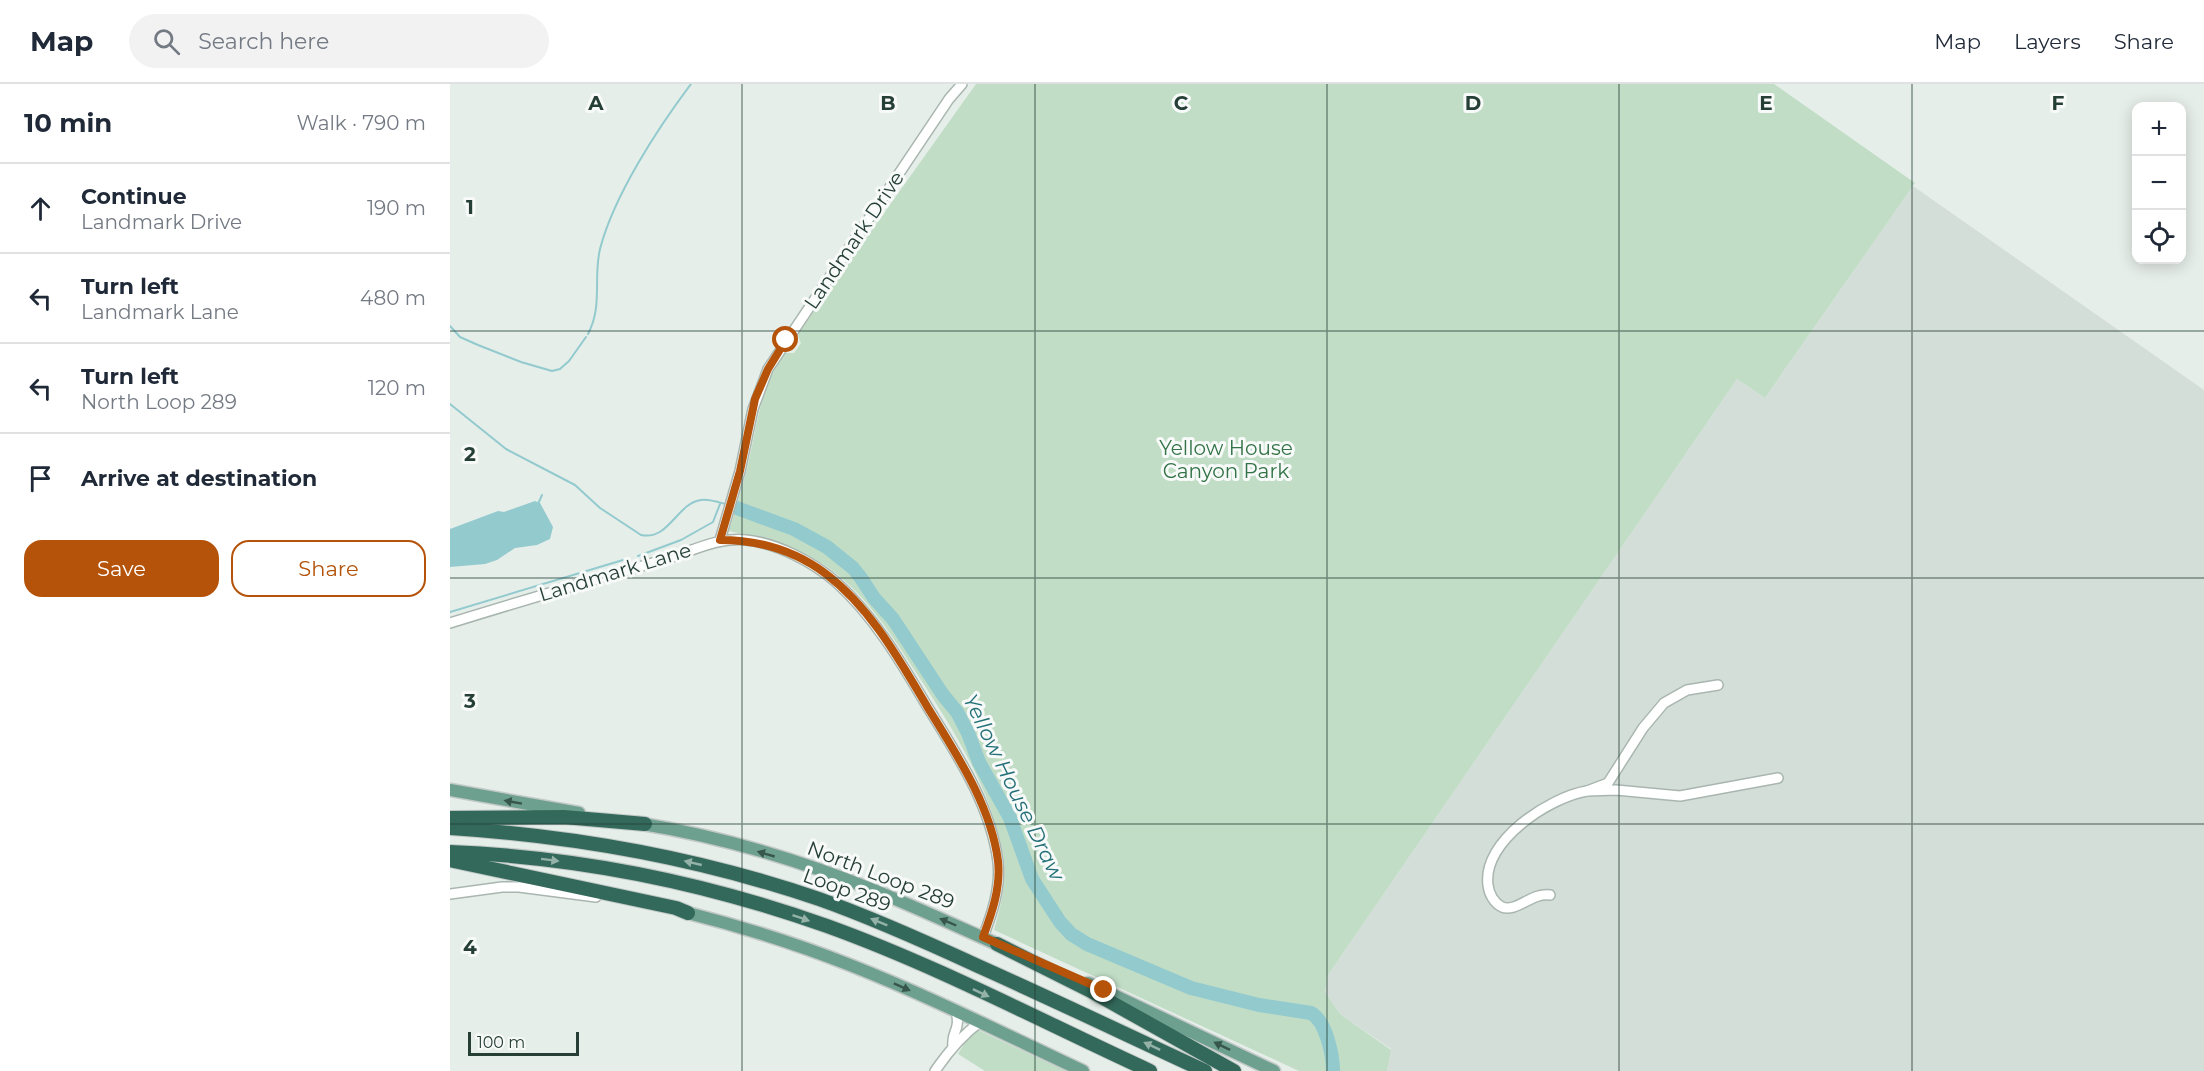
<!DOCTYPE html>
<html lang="en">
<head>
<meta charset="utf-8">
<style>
	body { margin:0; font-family:Montserrat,sans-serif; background:#f2f2f3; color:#1f2937 }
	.controls { position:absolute; right:18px; top:18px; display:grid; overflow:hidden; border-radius:12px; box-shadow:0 3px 15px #0003 }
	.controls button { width:54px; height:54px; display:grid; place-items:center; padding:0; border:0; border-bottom:2px solid #e0e1e3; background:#fff; color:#1f2937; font:30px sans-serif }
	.scale { position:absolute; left:18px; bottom:15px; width:111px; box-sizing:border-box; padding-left:6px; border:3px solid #263f36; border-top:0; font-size:16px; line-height:21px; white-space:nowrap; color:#263f36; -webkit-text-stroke:4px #f7faf8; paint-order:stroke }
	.stop { position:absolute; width:18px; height:18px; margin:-14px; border:4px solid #b45309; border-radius:50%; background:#fff }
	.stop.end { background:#b45309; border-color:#fff; box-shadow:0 2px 6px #0008 }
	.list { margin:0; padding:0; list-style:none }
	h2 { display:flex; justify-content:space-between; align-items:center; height:78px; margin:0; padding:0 24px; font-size:26px }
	h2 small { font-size:20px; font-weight:400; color:#747a83 }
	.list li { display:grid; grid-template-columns:39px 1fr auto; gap:18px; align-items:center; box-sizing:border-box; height:90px; padding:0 24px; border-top:2px solid #e0e1e3 }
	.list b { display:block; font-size:22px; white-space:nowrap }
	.list p { margin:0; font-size:20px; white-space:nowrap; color:#747a83 }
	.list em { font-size:20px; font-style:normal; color:#747a83 }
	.actions { display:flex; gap:12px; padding:18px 24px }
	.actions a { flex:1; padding:14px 0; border:2px solid #b45309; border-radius:18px; text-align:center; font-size:21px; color:#b45309 }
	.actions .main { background:#b45309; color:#fff }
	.icon { flex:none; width:33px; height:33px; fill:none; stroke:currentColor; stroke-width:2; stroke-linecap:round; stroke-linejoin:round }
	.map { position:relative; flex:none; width:1754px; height:987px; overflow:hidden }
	header { display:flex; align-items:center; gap:36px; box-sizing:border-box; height:84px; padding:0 30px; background:#fff; border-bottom:2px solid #e0e1e3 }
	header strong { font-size:28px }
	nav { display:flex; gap:33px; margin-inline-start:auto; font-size:21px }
	.search { width:420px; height:54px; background:#f2f2f3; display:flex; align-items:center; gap:15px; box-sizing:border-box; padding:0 21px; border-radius:33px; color:#747a83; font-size:22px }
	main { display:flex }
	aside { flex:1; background:#fff }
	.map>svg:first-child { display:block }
	.built { fill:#d4ded9 }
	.green { fill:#c1ddc6 }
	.water { fill:#92cace }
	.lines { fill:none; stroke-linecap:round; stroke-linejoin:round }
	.stream { stroke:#92cace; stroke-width:2 }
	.river { stroke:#92cace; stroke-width:14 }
	.minor-casing { stroke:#a9b6b0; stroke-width:12 }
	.major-casing { stroke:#c2c9c7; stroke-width:15 }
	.highway-casing { stroke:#c2c9c7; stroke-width:16 }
	.minor { stroke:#fff; stroke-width:9 }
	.major { stroke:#6ea08f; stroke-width:12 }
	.highway { stroke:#33695a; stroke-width:14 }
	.oneway { fill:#38574c }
	.oneway2 { fill:#95b2a9 }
	.route { stroke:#b45309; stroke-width:8 }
	.grid { fill:none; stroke:#263f36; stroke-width:1.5; stroke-opacity:0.55 }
	.labels { text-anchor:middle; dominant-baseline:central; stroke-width:6; stroke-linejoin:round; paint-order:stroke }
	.street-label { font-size:20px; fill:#263f36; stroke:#f7faf8 }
	.park-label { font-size:20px; fill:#327347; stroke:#f7faf8 }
	.water-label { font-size:21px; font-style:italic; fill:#237078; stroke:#f7faf8 }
	.grid-label { font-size:20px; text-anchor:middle; font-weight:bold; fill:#263f36; stroke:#f7faf8; stroke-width:6; stroke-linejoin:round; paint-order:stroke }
</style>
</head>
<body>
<header>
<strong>Map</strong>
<div class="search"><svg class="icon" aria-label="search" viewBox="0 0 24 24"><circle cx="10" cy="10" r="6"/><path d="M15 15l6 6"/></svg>Search here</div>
<nav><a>Map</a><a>Layers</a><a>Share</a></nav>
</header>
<main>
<aside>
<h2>10 min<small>Walk · 790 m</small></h2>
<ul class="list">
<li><svg class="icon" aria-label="ahead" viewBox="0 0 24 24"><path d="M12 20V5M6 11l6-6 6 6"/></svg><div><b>Continue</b><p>Landmark Drive</p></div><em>190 m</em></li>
<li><svg class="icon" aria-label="left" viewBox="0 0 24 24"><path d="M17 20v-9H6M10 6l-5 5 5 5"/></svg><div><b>Turn left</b><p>Landmark Lane</p></div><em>480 m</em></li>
<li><svg class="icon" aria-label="left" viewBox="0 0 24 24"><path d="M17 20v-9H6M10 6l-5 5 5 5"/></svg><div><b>Turn left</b><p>North Loop 289</p></div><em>120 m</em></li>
<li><svg class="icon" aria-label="arrive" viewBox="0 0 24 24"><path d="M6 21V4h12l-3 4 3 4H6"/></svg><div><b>Arrive at destination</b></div></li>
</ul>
<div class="actions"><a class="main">Save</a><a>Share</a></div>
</aside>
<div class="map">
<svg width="1754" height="987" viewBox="0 0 1754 987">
	<rect width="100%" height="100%" fill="#e6eeea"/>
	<!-- built -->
	<polygon class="built" points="1463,102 1754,306 1754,987 937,987 941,965 890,930 875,908 878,891 1287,295 1315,314"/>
	<!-- green -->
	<g class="green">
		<path d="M 526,0 L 1324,0 L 1465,99 L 1315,314 L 1287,295 L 878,891 L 875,908 L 890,930 L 941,966 L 937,987 L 849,987 L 544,846 C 551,821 558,795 553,770 C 541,704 503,645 467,590 C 441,550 414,507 373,480 C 344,462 313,454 279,447 C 285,426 292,405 297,384 C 308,341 308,307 335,269 L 344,269 L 351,259 L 348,252 L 350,247 Z"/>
		<polygon points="528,946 616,987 535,987 508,970 520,950"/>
	</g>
	<!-- water -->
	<polygon class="water" points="85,417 90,419 103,443 100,455 87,461 65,464 47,476 35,480 0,483 0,445 48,427 54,428"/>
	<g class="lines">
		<!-- stream -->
		<g class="stream">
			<polyline points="0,242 10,253 28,261 71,278 102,287 110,285 119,277 136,253"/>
			<path d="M 138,250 C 153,222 143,194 150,165 C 164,111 208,44 241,0"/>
			<path d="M 0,320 L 56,365 L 125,401 L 150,424 L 191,451 C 219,457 227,419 251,416 C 259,415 268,418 275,420"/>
			<polyline points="88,420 92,411"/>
			<polyline points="188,472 231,456 263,438 270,420"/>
			<polyline points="0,528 173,476"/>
		</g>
		<!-- river -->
		<path class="river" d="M 284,423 L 344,445 L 377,463 L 403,484 L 411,494 L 424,514 L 443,535 L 493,611 L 507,628 L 518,649 L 529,678 L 560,734 L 582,795 L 610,838 L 621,850 L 637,860 L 741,904 L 809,921 L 861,929 C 876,937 883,971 883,987"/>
		<defs>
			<g id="minor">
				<polyline points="270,456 290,387 303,325 318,285 499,15 512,0"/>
				<path d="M 0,539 C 71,517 142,496 213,476 C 241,468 266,453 296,456 C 327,459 363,478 386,498 C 424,532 451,578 477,622 C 506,669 541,721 548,778 C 551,803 542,830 533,853"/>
				<polyline points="1268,601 1237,606 1214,619 1193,644 1158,699 1137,707 1166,706 1230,712 1328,694"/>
				<polyline points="0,810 52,803 69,803 146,813"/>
				<path d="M 1100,811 C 1082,808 1066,829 1052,823 C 1044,819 1039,810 1038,801 C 1032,757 1100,713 1137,707"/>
				<path d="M 503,962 C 501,947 511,947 506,927"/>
				<path d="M 485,987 C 498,968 511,952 530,938"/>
			</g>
			<g id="major">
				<polyline points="0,706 129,729"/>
				<path d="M 187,739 C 268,752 350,776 426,807 C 470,825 513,845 556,864"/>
				<path d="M 238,829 C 293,843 347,860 400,881 C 479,912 556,951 633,987"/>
				<polyline points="638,899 824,987"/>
			</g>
			<g id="highway">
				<polyline points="0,734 114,733 195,740"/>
				<path d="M 0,744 C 126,752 249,774 369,815 C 423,834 476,858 528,882 C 604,916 679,952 755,987"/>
				<path d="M 0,768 C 128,773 256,799 377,842 C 488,882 593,938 700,987"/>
				<polyline points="0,776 226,824 238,829"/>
				<polyline points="547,860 639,906 784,987"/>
			</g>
		</defs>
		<!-- minor casing -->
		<use href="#minor" class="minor-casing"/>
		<!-- major casing -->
		<use href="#major" class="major-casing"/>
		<!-- highway casing -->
		<use href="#highway" class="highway-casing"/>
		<!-- minor -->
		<use href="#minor" class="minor"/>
		<!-- major -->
		<use href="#major" class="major"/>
		<!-- highway -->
		<use href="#highway" class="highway"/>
	</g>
	<!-- one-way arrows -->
	<defs><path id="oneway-solid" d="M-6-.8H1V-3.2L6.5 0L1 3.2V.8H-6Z" transform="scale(1.5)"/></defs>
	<g class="oneway">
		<use href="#oneway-solid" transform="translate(63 718) rotate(-170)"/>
		<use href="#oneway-solid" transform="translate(316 770) rotate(-164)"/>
		<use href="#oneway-solid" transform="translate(498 838) rotate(-157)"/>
		<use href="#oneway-solid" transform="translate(452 903) rotate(24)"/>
		<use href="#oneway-solid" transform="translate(772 962) rotate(-154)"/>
	</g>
	<g class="oneway2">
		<use href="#oneway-solid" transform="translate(100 776) rotate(7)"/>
		<use href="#oneway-solid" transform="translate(243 779) rotate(-167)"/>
		<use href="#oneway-solid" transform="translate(351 834) rotate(19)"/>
		<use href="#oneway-solid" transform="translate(429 838) rotate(-158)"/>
		<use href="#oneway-solid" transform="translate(531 909) rotate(25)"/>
		<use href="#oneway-solid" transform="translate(702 962) rotate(-155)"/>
	</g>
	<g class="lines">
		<!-- route -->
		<path class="route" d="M 336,256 L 318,285 L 305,315 L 290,387 L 270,456 C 309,456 344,466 376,490 C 421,524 450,577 478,624 C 507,671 541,722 548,777 C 551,803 542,829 533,853 L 654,906"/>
	</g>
	<!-- grid -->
	<path class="grid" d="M 292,0 L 292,987M 585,0 L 585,987M 877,0 L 877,987M 1169,0 L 1169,987M 1462,0 L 1462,987M 0,247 L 1754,247M 0,494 L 1754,494M 0,740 L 1754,740"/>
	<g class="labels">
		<!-- street labels -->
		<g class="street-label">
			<text transform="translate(404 156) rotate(-56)">Landmark Drive</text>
			<text transform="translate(165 488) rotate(-17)">Landmark Lane</text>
			<text transform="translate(431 791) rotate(21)">North Loop 289</text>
			<text transform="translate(397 806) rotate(20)">Loop 289</text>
		</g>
		<!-- park labels -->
		<g class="park-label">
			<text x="776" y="364">Yellow House<tspan x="776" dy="23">Canyon Park</tspan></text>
		</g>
		<!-- water labels -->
		<g class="water-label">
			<text transform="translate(564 703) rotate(64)">Yellow House Draw</text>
		</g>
	</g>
	<g class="grid-label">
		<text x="146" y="26">A</text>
		<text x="438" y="26">B</text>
		<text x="731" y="26">C</text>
		<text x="1023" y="26">D</text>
		<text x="1316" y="26">E</text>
		<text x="1608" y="26">F</text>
		<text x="20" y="130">1</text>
		<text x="20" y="377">2</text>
		<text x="20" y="624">3</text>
		<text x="20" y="870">4</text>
	</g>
</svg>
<div class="controls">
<button>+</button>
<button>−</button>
<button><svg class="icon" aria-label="locate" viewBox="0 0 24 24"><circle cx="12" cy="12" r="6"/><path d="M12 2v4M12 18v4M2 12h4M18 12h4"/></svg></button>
</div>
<div class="scale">100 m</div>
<div class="stop" style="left:336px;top:256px"></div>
<div class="stop end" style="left:654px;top:906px"></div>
</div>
</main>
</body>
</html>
